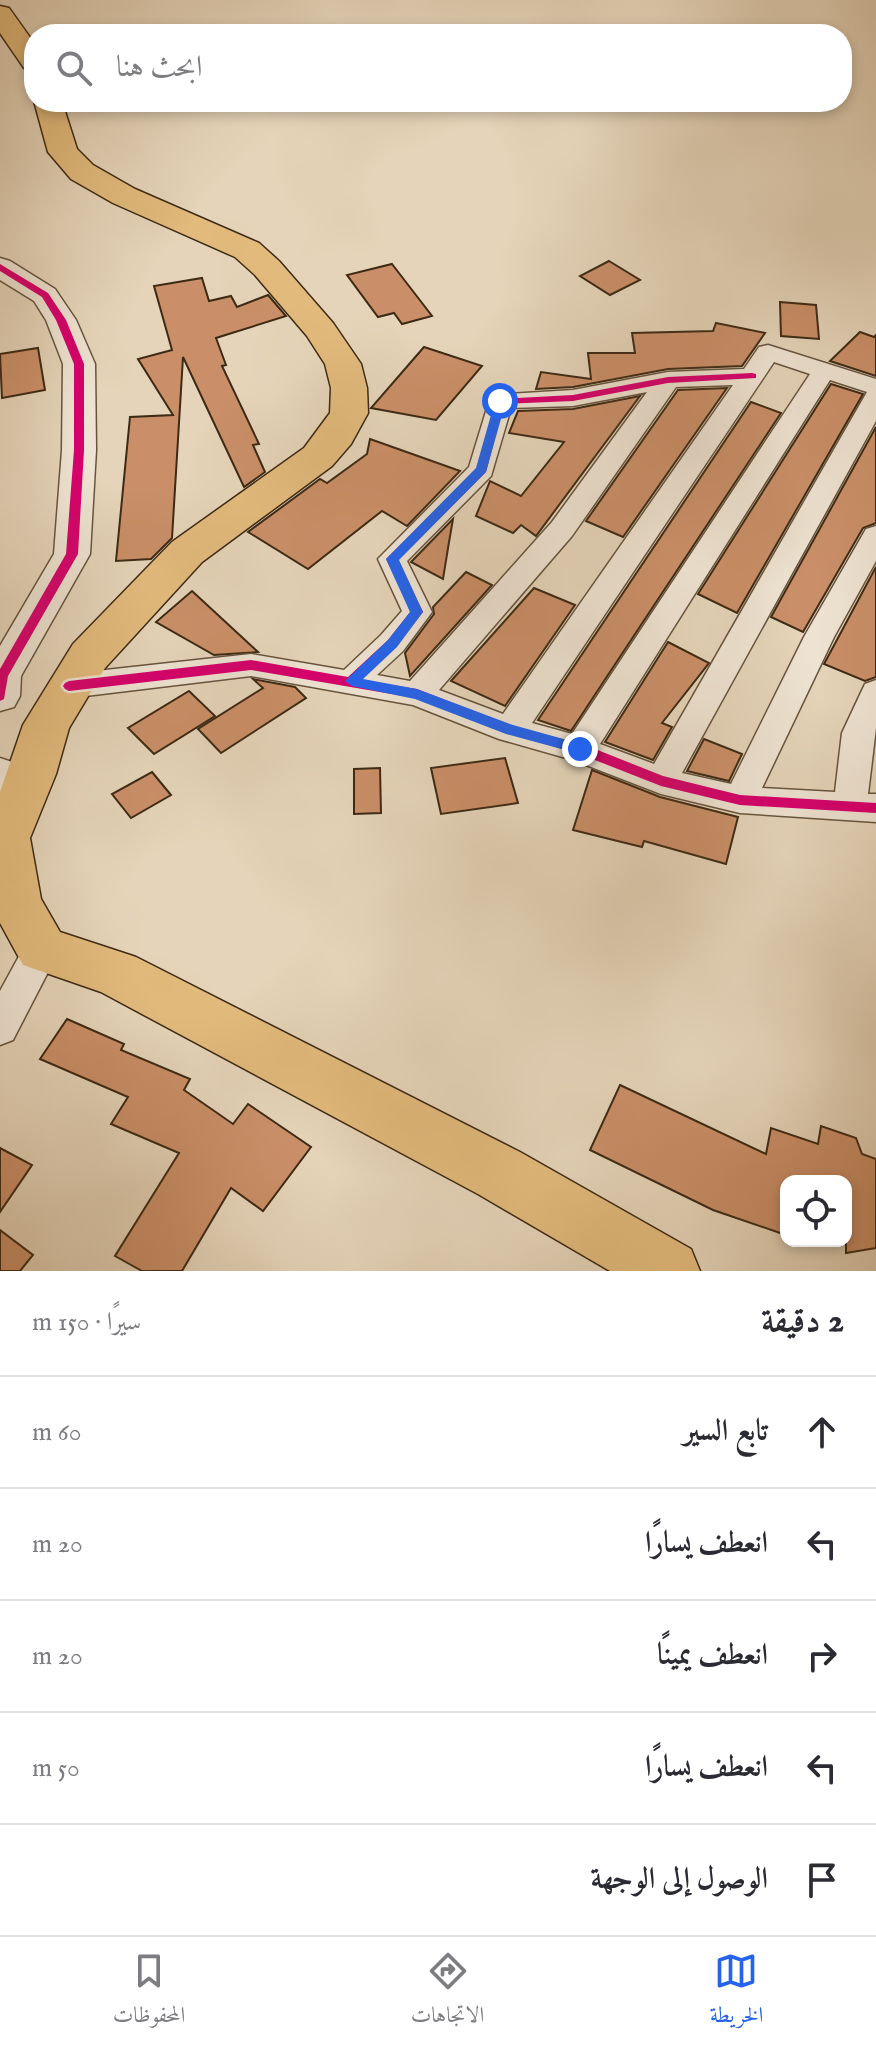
<!DOCTYPE html>
<html lang="ar">
<head>
<meta charset="utf-8">
<style>
	body { margin:0; font-family:"IM FELL English",Amiri,serif; background:#f2f2f3; color:#2b2b33; direction:rtl }
	.controls { position:absolute; right:24px; bottom:24px; display:grid; overflow:hidden; border-radius:16px; box-shadow:0 4px 12px #0003 }
	.controls button { width:72px; height:72px; display:grid; place-items:center; padding:0; border:0; border-bottom:2px solid #e1e1e2; background:#fff; color:#2b2b33; font:40px sans-serif }
	.stop { position:absolute; width:24px; height:24px; margin:-18px; border:6px solid #2563eb; border-radius:50%; background:#fff }
	.stop.end { background:#2563eb; border-color:#fff; box-shadow:0 2px 8px #0008 }
	.list { margin:0; padding:0; list-style:none }
	h2 { display:flex; justify-content:space-between; align-items:center; height:104px; margin:0; padding:0 32px; font-size:34px }
	h2 small { font-size:26px; font-weight:400; color:#7c7c81 }
	.list li { display:grid; grid-template-columns:52px 1fr auto; gap:24px; align-items:center; box-sizing:border-box; height:112px; padding:0 32px; border-top:2px solid #e1e1e2 }
	.list b { display:block; font-size:30px; white-space:nowrap }
	.list em { font-size:26px; font-style:normal; color:#7c7c81 }
	.icon { flex:none; width:44px; height:44px; fill:none; stroke:currentColor; stroke-width:2; stroke-linecap:round; stroke-linejoin:round }
	.map { position:relative; flex:none; width:876px; height:1271px; overflow:hidden; direction:ltr }
	.search { position:absolute; background:#fff; box-shadow:0 4px 12px #0003; left:24px; right:24px; top:24px; height:88px; display:flex; align-items:center; gap:20px; box-sizing:border-box; padding:0 28px; border-radius:32px; color:#7c7c81; font-size:30px }
	.sheet { height:664px; background:#fff }
	nav { display:flex; justify-content:space-around; align-items:center; box-sizing:border-box; height:112px; border-top:2px solid #e1e1e2; background:#fff; font-size:22px; color:#7c7c81 }
	nav a { display:grid; justify-items:center; gap:4px }
	nav .on { color:#2563eb }
	.map>svg:first-child { display:block }
	.building { fill:#ca8f68; stroke:#3d2a15; stroke-width:2 }
	.lines { fill:none; stroke-linecap:round; stroke-linejoin:round }
	.minor-casing { stroke:#67543e; stroke-width:3 }
	.tertiary-casing { stroke:#67543e; stroke-width:3 }
	.primary-casing { stroke:#3d2a15; stroke-width:3 }
	.minor { fill:#eee3d2; fill-rule:evenodd }
	.tertiary { fill:#eee3d2; fill-rule:evenodd }
	.primary { fill:#e2ba7c; fill-rule:evenodd }
	.cycleway-casing { stroke:#eee3d2; stroke-width:5 }
	.cycleway { fill:#d6006c; fill-rule:evenodd }
	.route { fill:#2563eb }
</style>
</head>
<body>
<div class="map">
<svg width="876" height="1271" viewBox="0 0 876 1271">
	<rect width="100%" height="100%" fill="#e5d4b9"/>
	<filter id="stains"><feTurbulence type="fractalNoise" baseFrequency=".0025" numOctaves="4"/><feColorMatrix values="0 0 0 0 .2 0 0 0 0 .09 0 0 0 0 .02 0 0 0 .5 -.17"/></filter>
	<radialGradient id="worn" r=".72"><stop offset=".6" stop-color="#630" stop-opacity="0"/><stop offset="1" stop-color="#630" stop-opacity=".3"/></radialGradient>
	<!-- building -->
	<g class="building">
		<polygon points="609,261 640,280 610,295 580,276"/>
		<polygon points="392,264 419,299 432,316 402,324 394,313 378,317 347,275"/>
		<polygon points="202,278 209,301 231,296 237,307 268,295 286,316 216,338 226,365 222,366 259,444 253,445 265,472 244,487 183,357 172,538 151,559 116,561 130,417 173,415 138,359 172,350 154,286"/>
		<polygon points="780,302 816,305 819,339 781,336"/>
		<polygon points="716,323 765,333 742,366 668,369 573,387 536,389 541,372 591,379 588,353 635,353 632,333 713,331"/>
		<polygon points="860,332 874,337 876,335 876,376 830,361"/>
		<polygon points="424,347 482,366 436,420 371,408"/>
		<polygon points="38,348 45,390 2,398 0,354"/>
		<polygon points="831,384 863,394 737,613 698,594"/>
		<polygon points="727,388 623,537 586,521 678,390"/>
		<polygon points="640,396 536,536 521,525 513,533 476,516 490,481 521,496 564,442 509,433 518,411 573,409"/>
		<polygon points="751,402 781,413 571,731 538,720"/>
		<polygon points="876,427 876,523 863,528 803,632 771,617"/>
		<polygon points="370,439 460,471 407,526 382,511 308,569 248,532 320,479 327,483 367,454"/>
		<polygon points="453,519 449,542 443,579 411,562"/>
		<polygon points="876,567 876,677 865,681 824,664"/>
		<polygon points="466,572 492,585 410,676 405,653 434,614 433,607"/>
		<polygon points="534,588 575,605 505,706 451,681"/>
		<polygon points="192,591 258,652 214,655 156,622"/>
		<polygon points="668,642 709,663 662,723 672,727 653,760 605,742"/>
		<polygon points="253,679 295,687 306,698 221,753 198,729 263,688"/>
		<polygon points="189,691 215,716 154,754 128,728"/>
		<polygon points="704,739 742,754 729,781 687,771"/>
		<polygon points="505,758 518,803 441,814 431,768"/>
		<polygon points="380,768 381,813 354,814 354,769"/>
		<polygon points="592,770 660,797 738,817 726,864 644,841 642,847 573,830"/>
		<polygon points="152,772 171,795 131,818 112,794"/>
		<polygon points="67,1019 124,1044 121,1050 190,1079 184,1090 233,1124 248,1104 311,1147 263,1211 231,1188 182,1271 142,1271 115,1256 179,1153 111,1124 128,1097 40,1059"/>
		<polygon points="620,1085 766,1154 771,1128 818,1144 821,1126 856,1138 862,1154 876,1159 876,1248 846,1253 846,1181 786,1181 786,1235 713,1210 590,1150"/>
		<polygon points="0,1148 32,1165 0,1212"/>
		<polygon points="0,1230 33,1255 20,1271 0,1271"/>
	</g>
	<g class="lines">
		<defs>
			<g id="minor">
				<path d="M 768,345 L 876,379 L 876,421 L 682,773 L 731,784 L 804,637 L 866,529 L 876,526 L 876,561 L 834,637 L 762,788 L 835,792 L 842,733 L 865,684 L 876,680 L 876,728 L 868,794 L 876,794 L 876,822 L 740,813 L 661,794 L 573,760 L 499,739 L 413,705 L 251,676 L 69,698 L 58,694 L 54,686 L 58,678 L 69,674 L 251,654 L 344,670 L 381,635 L 402,611 L 378,559 L 469,467 L 491,395 L 573,390 L 668,372 L 744,369 L 759,347 ZM 774,362 L 810,374 L 572,734 L 532,723 ZM 830,380 L 867,392 L 654,764 L 600,744 ZM 733,385 L 503,714 L 439,690 L 572,536 L 676,387 ZM 647,392 L 552,522 L 410,681 L 377,675 L 403,651 L 432,612 L 407,561 L 491,476 L 511,408 L 573,406 Z"/>
				<polygon points="42,933 55,938 60,949 13,1040 0,1045 0,991 29,938"/>
			</g>
			<g id="tertiary">
				<polygon points="0,258 10,261 55,289 76,320 95,364 96,450 90,554 21,676 20,696 14,707 0,711 0,646 54,554 62,450 63,364 46,320 34,301 0,280"/>
				<path d="M 0,758 L 15,763 C 26,785 31,829 20,851 L 5,856 L 0,854 Z"/>
			</g>
			<g id="primary">
				<polygon points="0,6 9,8 34,43 34,70 24,68 0,33"/>
				<polygon points="34,101 62,102 77,149 93,165 135,189 259,243 279,261 333,323 361,364 367,388 368,413 351,444 332,466 202,562 105,668 69,728 56,774 30,838 41,899 60,932 136,957 520,1152 691,1249 700,1271 610,1271 478,1194 101,992 23,965 0,923 0,792 23,725 73,644 172,542 304,448 330,413 331,388 325,364 307,336 255,275 235,257 113,203 71,179 48,152"/>
			</g>
		</defs>
		<!-- minor casing -->
		<use href="#minor" class="minor-casing"/>
		<!-- tertiary casing -->
		<use href="#tertiary" class="tertiary-casing"/>
		<!-- primary casing -->
		<use href="#primary" class="primary-casing"/>
		<!-- minor -->
		<use href="#minor" class="minor"/>
		<!-- tertiary -->
		<use href="#tertiary" class="tertiary"/>
		<!-- primary -->
		<use href="#primary" class="primary"/>
		<defs>
			<g id="cycleway">
				<polygon points="0,264 48,293 66,320 84,364 84,450 78,554 8,676 4,699 0,701 0,669 66,554 74,450 74,364 56,320 42,297 0,271"/>
				<polygon points="752,373 756,374 756,378 668,383 573,401 504,404 486,472 398,560 423,612 396,646 361,680 417,689 512,726 585,745 663,776 740,795 876,803 876,813 740,805 661,786 577,753 505,733 415,698 251,670 69,691 65,689 63,686 65,683 69,681 251,660 348,677 388,640 411,611 386,559 477,469 496,399 573,395 668,377"/>
			</g>
		</defs>
		<!-- cycleway casing -->
		<use href="#cycleway" class="cycleway-casing"/>
		<!-- cycleway -->
		<use href="#cycleway" class="cycleway"/>
	</g>
	<!-- route -->
	<polygon class="route" points="500,397 506,401 486,472 399,560 423,612 397,647 363,679 417,689 513,725 585,745 587,749 580,754 506,734 415,699 352,686 345,681 388,640 410,612 386,559 476,468 495,401"/>
	<rect width="100%" height="100%" filter="url(#stains)"/>
	<rect width="100%" height="100%" fill="url(#worn)"/>
</svg>
<div class="controls">
<button><svg class="icon" aria-label="locate" viewBox="0 0 24 24"><circle cx="12" cy="12" r="6"/><path d="M12 2v4M12 18v4M2 12h4M18 12h4"/></svg></button>
</div>
<div class="stop" style="left:500px;top:401px"></div>
<div class="stop end" style="left:580px;top:749px"></div>
<div class="search"><svg class="icon" aria-label="search" viewBox="0 0 24 24"><circle cx="10" cy="10" r="6"/><path d="M15 15l6 6"/></svg>ابحث هنا</div>
</div>
<section class="sheet">
<h2>2 دقيقة<small>سيرًا · 150 m</small></h2>
<ul class="list">
<li><svg class="icon" aria-label="ahead" viewBox="0 0 24 24"><path d="M12 20V5M6 11l6-6 6 6"/></svg><div><b>تابع السير</b></div><em>60 m</em></li>
<li><svg class="icon" aria-label="left" viewBox="0 0 24 24"><path d="M17 20v-9H6M10 6l-5 5 5 5"/></svg><div><b>انعطف يسارًا</b></div><em>20 m</em></li>
<li><svg class="icon" aria-label="right" viewBox="0 0 24 24"><path d="M7 20v-9h11M14 6l5 5-5 5"/></svg><div><b>انعطف يمينًا</b></div><em>20 m</em></li>
<li><svg class="icon" aria-label="left" viewBox="0 0 24 24"><path d="M17 20v-9H6M10 6l-5 5 5 5"/></svg><div><b>انعطف يسارًا</b></div><em>50 m</em></li>
<li><svg class="icon" aria-label="arrive" viewBox="0 0 24 24"><path d="M6 21V4h12l-3 4 3 4H6"/></svg><div><b>الوصول إلى الوجهة</b></div></li>
</ul>
</section>
<nav>
<a class="on"><svg class="icon" aria-label="map" viewBox="0 0 24 24"><path d="M3 6l6-2 6 2 6-2v14l-6 2-6-2-6 2zM9 4v14M15 6v14"/></svg>الخريطة</a>
<a><svg class="icon" aria-label="directions" viewBox="0 0 24 24"><path d="M12 3l9 9-9 9-9-9zM9 14v-3h6M13 9l2 2-2 2"/></svg>الاتجاهات</a>
<a><svg class="icon" aria-label="saved" viewBox="0 0 24 24"><path d="M7 4h10v16l-5-4-5 4z"/></svg>المحفوظات</a>
</nav>
</body>
</html>
